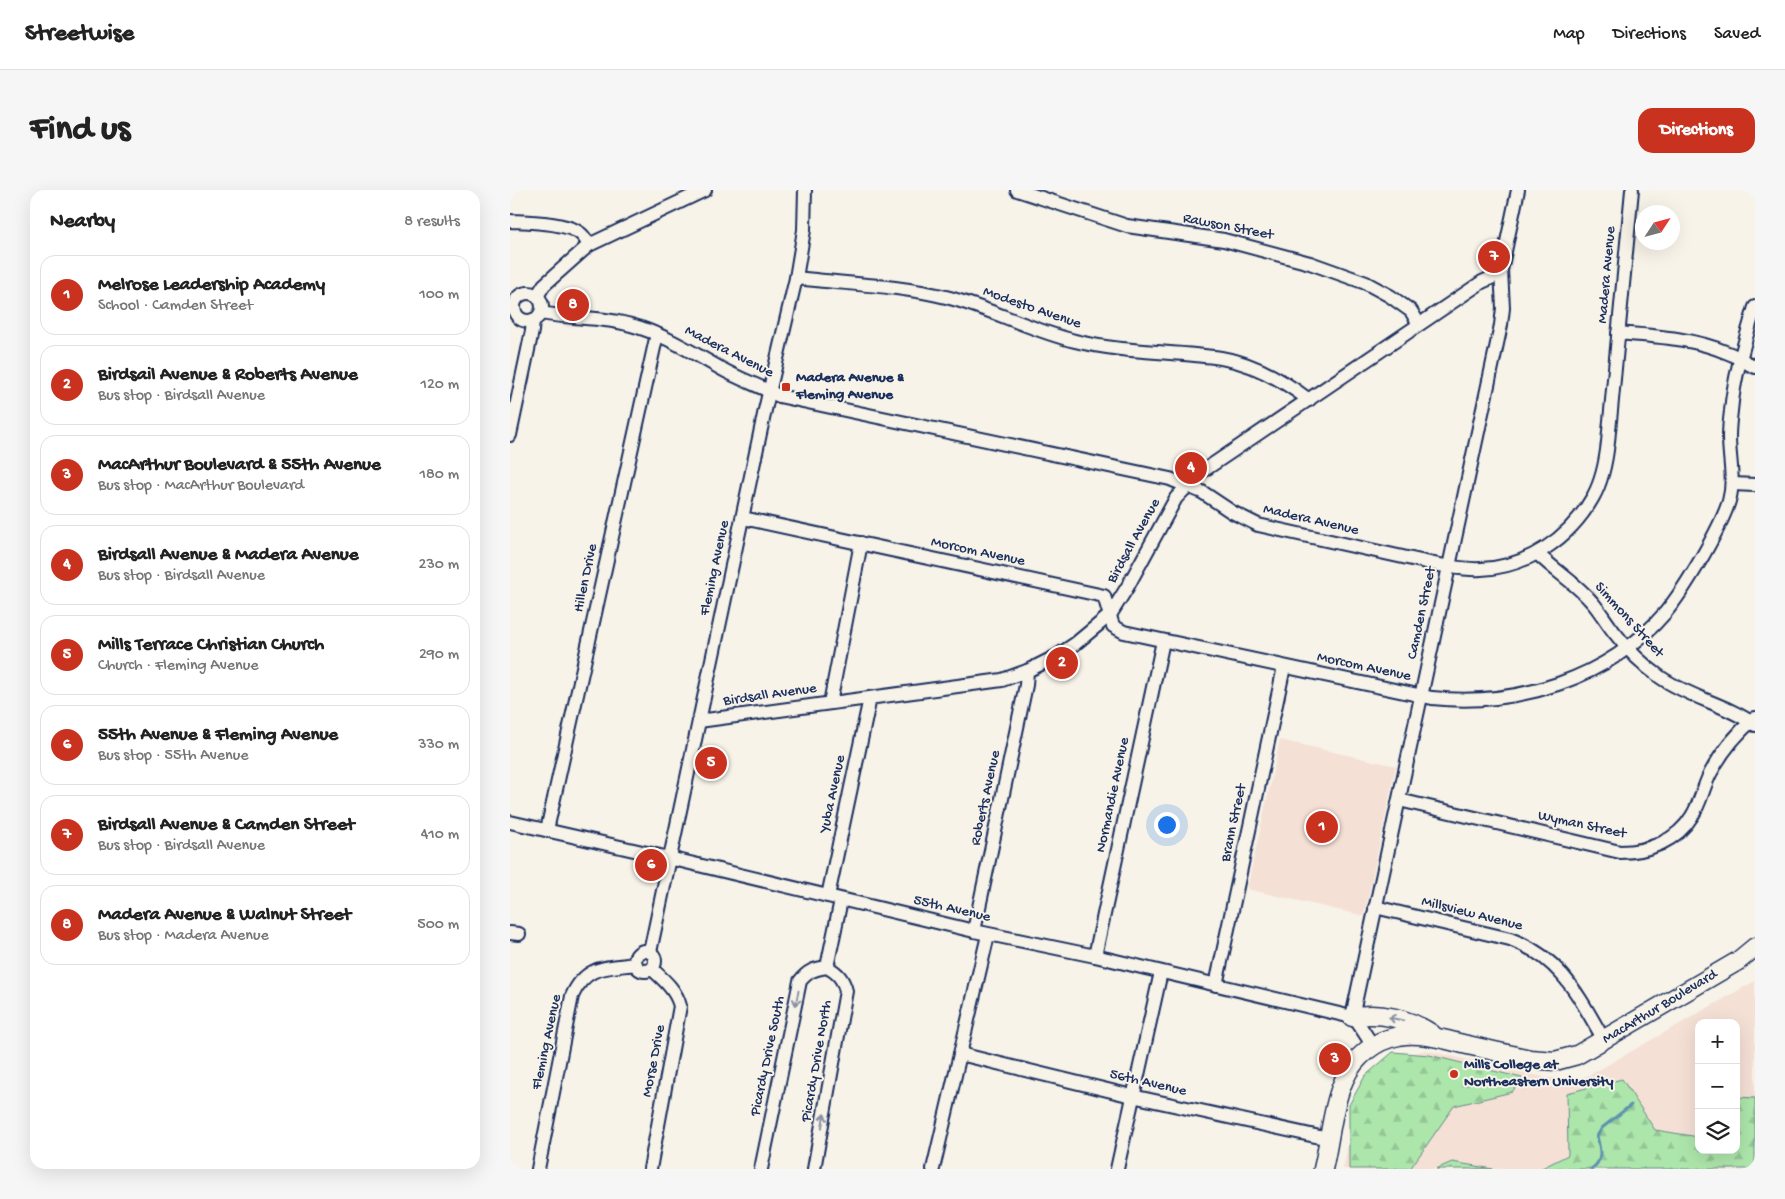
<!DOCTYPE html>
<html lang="en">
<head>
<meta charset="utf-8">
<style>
	body { margin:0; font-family:"Gochi Hand",sans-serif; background:#f6f6f6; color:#222 }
	.controls { position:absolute; right:15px; bottom:15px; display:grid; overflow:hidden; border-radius:10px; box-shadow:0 5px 20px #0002 }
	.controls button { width:45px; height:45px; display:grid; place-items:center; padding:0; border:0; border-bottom:1px solid #e0e0e0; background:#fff; color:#222; font:25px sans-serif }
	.compass { position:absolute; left:1125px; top:15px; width:45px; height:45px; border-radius:50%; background:#fff; box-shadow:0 5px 20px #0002; rotate:54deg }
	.you { position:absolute; left:656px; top:634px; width:18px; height:18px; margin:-12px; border:4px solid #fff; border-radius:50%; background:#1a73e8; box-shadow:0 0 0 8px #1a73e833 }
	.badge { display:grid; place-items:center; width:32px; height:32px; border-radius:50%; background:#c8321e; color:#fff; font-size:16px; font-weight:700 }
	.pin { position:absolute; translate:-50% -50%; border:2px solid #fff; box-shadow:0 1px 5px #0006 }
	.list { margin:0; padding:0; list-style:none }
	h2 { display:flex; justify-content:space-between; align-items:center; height:65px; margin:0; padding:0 20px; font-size:21px }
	h2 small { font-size:16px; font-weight:400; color:#767676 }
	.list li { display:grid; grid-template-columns:32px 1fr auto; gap:15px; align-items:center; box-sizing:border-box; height:80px; margin:0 10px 10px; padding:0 10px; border:1px solid #e0e0e0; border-radius:15px }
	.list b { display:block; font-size:19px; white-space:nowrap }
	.list p { margin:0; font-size:16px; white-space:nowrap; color:#767676 }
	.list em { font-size:16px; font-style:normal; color:#767676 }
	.icon { flex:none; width:28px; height:28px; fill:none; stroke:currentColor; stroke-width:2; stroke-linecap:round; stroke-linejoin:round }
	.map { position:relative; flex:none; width:1245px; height:979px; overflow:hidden; border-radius:15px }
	header { display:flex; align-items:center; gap:30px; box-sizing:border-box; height:70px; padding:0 25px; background:#fff; border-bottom:1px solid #e0e0e0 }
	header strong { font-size:24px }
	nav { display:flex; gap:28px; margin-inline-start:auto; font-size:18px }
	.intro { display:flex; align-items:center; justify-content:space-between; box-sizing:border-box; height:120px; padding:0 30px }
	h1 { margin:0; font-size:35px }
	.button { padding:12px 22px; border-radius:15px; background:#c8321e; color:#fff; font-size:18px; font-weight:700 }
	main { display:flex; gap:30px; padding:0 30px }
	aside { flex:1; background:#fff; border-radius:15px; box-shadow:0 5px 20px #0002 }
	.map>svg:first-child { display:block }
	.built { fill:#f5e0d6; fill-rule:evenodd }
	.forest { fill:url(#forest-firs); stroke:#648a84 }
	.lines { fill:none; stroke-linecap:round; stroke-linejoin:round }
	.stream { stroke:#5c94ad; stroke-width:3 }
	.minor-casing { stroke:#1b2f5e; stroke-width:16 }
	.secondary-casing { stroke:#1b2f5e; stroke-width:21 }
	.minor { stroke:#f7f3e8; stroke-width:12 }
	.secondary { stroke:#f7f3e8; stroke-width:18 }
	.oneway { stroke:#8991a3 }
	.poi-dot { fill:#c8321e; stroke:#f7f3e8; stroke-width:2 }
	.labels { text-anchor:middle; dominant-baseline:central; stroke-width:4; stroke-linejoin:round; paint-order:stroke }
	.street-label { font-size:15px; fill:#1b2f5e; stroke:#f7f3e8 }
	.poi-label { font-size:15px; font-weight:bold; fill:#1b2f5e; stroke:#f7f3e8; text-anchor:start }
</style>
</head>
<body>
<header>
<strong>Streetwise</strong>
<nav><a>Map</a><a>Directions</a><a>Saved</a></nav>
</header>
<div class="intro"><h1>Find us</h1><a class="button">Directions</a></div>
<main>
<aside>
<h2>Nearby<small>8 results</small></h2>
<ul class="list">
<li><span class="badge">1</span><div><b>Melrose Leadership Academy</b><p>School · Camden Street</p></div><em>100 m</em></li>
<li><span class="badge">2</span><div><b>Birdsail Avenue &amp; Roberts Avenue</b><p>Bus stop · Birdsall Avenue</p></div><em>120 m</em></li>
<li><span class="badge">3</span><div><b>MacArthur Boulevard &amp; 55th Avenue</b><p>Bus stop · MacArthur Boulevard</p></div><em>180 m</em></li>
<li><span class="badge">4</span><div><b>Birdsall Avenue &amp; Madera Avenue</b><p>Bus stop · Birdsall Avenue</p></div><em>230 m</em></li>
<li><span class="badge">5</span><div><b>Mills Terrace Christian Church</b><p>Church · Fleming Avenue</p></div><em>290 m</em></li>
<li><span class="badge">6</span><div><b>55th Avenue &amp; Fleming Avenue</b><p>Bus stop · 55th Avenue</p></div><em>330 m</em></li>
<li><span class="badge">7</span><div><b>Birdsall Avenue &amp; Camden Street</b><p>Bus stop · Birdsall Avenue</p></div><em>410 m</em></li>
<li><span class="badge">8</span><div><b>Madera Avenue &amp; Walnut Street</b><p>Bus stop · Madera Avenue</p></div><em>500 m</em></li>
</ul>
</aside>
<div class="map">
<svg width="1245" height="979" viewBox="0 0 1245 979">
	<defs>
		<pattern id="forest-firs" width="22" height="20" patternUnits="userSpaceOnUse" patternTransform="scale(1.25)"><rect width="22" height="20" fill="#ade6ab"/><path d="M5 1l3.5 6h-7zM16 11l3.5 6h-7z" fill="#94c696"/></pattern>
	</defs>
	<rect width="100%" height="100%" fill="#f7f3e8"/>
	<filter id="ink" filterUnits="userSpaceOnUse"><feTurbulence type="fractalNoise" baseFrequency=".02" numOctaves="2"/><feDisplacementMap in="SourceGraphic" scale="10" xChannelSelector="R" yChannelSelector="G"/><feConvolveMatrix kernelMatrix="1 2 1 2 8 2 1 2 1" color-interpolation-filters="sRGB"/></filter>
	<g filter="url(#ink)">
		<!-- built -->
		<g class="built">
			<polygon points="770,550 886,576 854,726 737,699"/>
			<path d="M 1245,791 L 1245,979 L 833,979 L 843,931 L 883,870 L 915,860 L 1038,888 L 1068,890 L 1085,882 ZM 1189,833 L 1226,833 L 1226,960 L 1189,960 Z"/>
		</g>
		<!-- forest -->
		<g class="forest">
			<polygon points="883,862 919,865 1012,888 1002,902 944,916 900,979 839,979 839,915 855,886"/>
			<polygon points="1112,889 1145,940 1189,947 1189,960 1226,960 1226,907 1245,908 1245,979 1030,979 1058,965 1057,903"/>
			<polygon points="942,972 983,979 926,979"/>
		</g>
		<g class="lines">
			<!-- stream -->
			<path class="stream" d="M 1081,979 C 1094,971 1090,958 1087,946 L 1092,938 L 1121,915"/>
			<defs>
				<g id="minor">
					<polyline points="507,0 617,36 714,50 800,73 856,93 880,106 901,121 909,134"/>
					<path d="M 0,31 C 18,32 59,32 72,45 C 75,48 77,52 79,55"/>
					<path d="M 286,88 C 336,94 387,95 436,107 C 480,118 520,140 565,151 C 613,163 663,161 711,168 C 743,173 774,191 799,210"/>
					<circle cx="18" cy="117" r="14"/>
					<polyline points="27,106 34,95 79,55 195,0"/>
					<path d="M 31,123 C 61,129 92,126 121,135 C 154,144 181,162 210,178 C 229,189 250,196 269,206 L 660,289 L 692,302 L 722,322 L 748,335 L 929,375 C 943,377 957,380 971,379 C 1018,377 1060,348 1083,307 C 1092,291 1096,271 1098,252 L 1122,0"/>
					<path d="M 1108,143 C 1145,146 1183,148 1218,163 C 1227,166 1236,173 1245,177"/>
					<polyline points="0,245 22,141 23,130"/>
					<polyline points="1223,294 1245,295"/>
					<path d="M 233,328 L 594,406 L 603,436 L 614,442 L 922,508 C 1007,517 1098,489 1155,423 C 1169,406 1180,388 1191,369 C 1201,351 1213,331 1219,311 C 1225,290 1219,269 1219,247 C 1219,239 1220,229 1221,221 C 1224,186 1235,151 1245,117"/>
					<path d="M 1028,364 C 1045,381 1066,393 1082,412 C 1090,421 1096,432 1104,442 C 1117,459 1133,475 1150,487 C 1180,508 1216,514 1245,535"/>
					<polyline points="320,513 351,353"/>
					<polyline points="189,531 492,490 517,481 547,466 565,454 600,425 618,396 666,308 690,283 972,92 990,84"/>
					<path d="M 889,610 L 1110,662 C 1138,662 1167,651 1182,626 C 1190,614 1193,598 1200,584 C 1212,561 1226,544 1245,528"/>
					<polyline points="0,632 159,668 464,741 585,766 842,827 848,833 863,856"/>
					<polyline points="37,640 147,144"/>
					<polyline points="318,706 360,508"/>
					<path d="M 865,717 L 1000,749 C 1051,768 1068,805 1094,850"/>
					<polyline points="464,741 516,495 517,481"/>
					<polyline points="0,743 9,744"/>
					<circle cx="135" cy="771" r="10"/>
					<polyline points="140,762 255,220 286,88 294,40 295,0"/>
					<polyline points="585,766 653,451"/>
					<polyline points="317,777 331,710"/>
					<polyline points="706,795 774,477"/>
					<polyline points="842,827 991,135 993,118 991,80 1008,0"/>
					<polyline points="450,864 622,906 819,949"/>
					<path d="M 28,979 L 62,806 C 76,775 95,778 126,774"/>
					<path d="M 140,979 L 170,816 C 166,800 154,790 142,779"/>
					<path d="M 251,979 L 290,791 C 298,781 304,779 317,777"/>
					<path d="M 304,979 L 336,801 C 333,789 328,783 317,777"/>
					<polyline points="423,979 478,745"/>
					<polyline points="607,979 651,782"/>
				</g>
				<g id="secondary">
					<path d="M 842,827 C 869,821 900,829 922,844"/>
					<path d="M 813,979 C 820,950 822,917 834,890 C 844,867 865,850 889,846 C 909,842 933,849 953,854 C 975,859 998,864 1020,869 L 1045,871 L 1067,865 L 1228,771 L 1245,757"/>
				</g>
			</defs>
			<!-- minor casing -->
			<use href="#minor" class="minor-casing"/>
			<!-- secondary casing -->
			<use href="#secondary" class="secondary-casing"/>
			<!-- minor -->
			<use href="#minor" class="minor"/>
			<!-- secondary -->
			<use href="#secondary" class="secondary"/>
		</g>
		<!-- one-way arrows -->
		<defs><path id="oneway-shaft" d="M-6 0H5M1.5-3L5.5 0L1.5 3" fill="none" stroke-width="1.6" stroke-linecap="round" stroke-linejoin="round" transform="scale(1.25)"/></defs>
		<g class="oneway">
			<use href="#oneway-shaft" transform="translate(287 808) rotate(102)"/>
			<use href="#oneway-shaft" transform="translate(886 829) rotate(-168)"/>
			<use href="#oneway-shaft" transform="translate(313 931) rotate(-80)"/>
		</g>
	</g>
	<!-- markers -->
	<g class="poi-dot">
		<rect x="271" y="192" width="10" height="10" rx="2.5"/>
		<circle cx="944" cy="884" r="5"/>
	</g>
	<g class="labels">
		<!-- street labels -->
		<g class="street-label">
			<text transform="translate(718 37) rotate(11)">Rawson Street</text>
			<text transform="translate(1097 85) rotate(-85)">Madera Avenue</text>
			<text transform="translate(522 118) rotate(19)">Modesto Avenue</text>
			<text transform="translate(219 162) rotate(27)">Madera Avenue</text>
			<text transform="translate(801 330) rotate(13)">Madera Avenue</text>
			<text transform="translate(624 351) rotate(-61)">Birdsall Avenue</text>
			<text transform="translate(468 362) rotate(12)">Morcom Avenue</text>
			<text transform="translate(205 378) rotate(-78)">Fleming Avenue</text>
			<text transform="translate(76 388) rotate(-78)">Hillen Drive</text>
			<text transform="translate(912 423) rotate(-78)">Camden Street</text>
			<text transform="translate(1119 430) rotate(48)">Simmons Street</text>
			<text transform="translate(854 477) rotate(12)">Morcom Avenue</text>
			<text transform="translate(260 505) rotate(-8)">Birdsall Avenue</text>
			<text transform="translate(323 604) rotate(-78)">Yuba Avenue</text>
			<text transform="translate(603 605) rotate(-78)">Normandie Avenue</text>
			<text transform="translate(476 608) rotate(-78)">Roberts Avenue</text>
			<text transform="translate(724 633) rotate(-78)">Brann Street</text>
			<text transform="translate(1072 635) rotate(12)">Wyman Street</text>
			<text transform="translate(442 719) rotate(13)">55th Avenue</text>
			<text transform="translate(962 724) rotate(14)">Millsview Avenue</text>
			<text transform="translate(1150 817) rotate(-31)">MacArthur Boulevard</text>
			<text transform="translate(37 852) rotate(-78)">Fleming Avenue</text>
			<text transform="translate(258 866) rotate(-78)">Picardy Drive South</text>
			<text transform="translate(144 871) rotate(-79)">Morse Drive</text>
			<text transform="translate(307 871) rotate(-80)">Picardy Drive North</text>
			<text transform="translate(638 893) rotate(13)">56th Avenue</text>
		</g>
		<!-- poi labels -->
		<g class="poi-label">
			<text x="286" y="188">Madera Avenue &amp;<tspan x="286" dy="17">Fleming Avenue</tspan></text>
			<text x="954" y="875">Mills College at<tspan x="954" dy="17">Northeastern University</tspan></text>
		</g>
	</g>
</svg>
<div class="controls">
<button>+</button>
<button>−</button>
<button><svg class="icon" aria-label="layers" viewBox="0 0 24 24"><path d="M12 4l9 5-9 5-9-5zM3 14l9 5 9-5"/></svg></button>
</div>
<svg class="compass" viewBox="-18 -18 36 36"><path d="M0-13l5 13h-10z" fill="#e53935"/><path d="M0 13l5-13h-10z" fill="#767676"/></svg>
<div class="you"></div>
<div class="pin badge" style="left:812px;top:637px">1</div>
<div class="pin badge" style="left:552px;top:473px">2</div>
<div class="pin badge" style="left:825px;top:869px">3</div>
<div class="pin badge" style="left:681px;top:278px">4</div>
<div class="pin badge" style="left:201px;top:573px">5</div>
<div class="pin badge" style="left:141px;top:675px">6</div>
<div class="pin badge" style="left:984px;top:67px">7</div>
<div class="pin badge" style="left:63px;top:115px">8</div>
</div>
</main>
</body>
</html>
